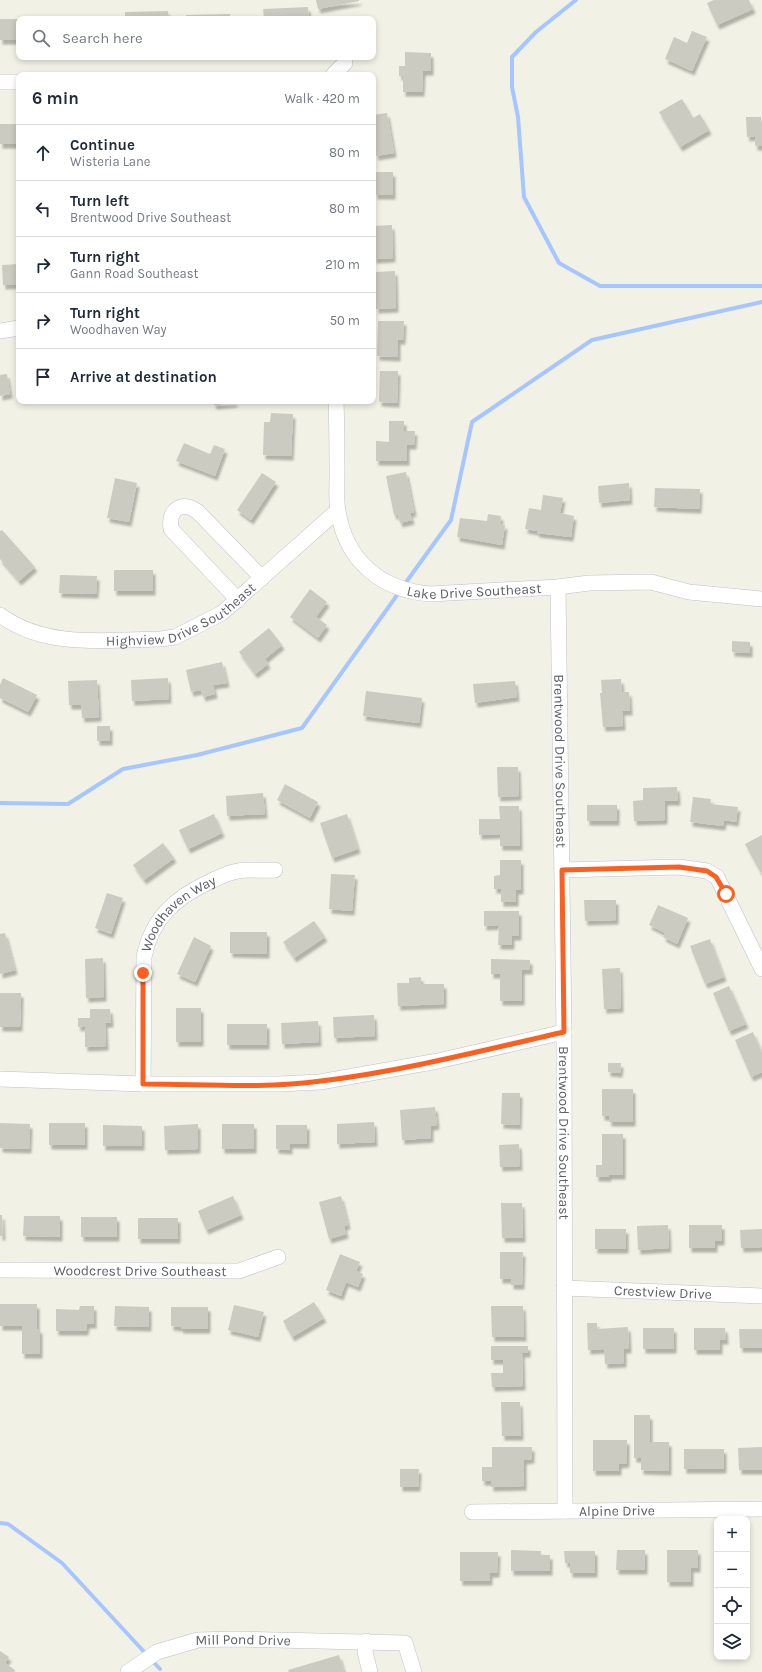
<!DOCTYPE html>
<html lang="en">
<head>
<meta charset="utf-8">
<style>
	body { margin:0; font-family:Karla,sans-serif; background:#f6f6f7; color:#1f2937 }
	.controls { position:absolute; right:12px; bottom:12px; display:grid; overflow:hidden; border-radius:8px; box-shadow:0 2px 6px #0003 }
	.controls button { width:36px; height:36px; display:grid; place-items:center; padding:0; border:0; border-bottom:1px solid #e0e1e3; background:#fff; color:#1f2937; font:20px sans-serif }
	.stop { position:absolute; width:12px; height:12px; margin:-9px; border:3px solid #fb6021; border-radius:50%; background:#fff }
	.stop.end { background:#fb6021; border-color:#fff; box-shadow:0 1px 4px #0008 }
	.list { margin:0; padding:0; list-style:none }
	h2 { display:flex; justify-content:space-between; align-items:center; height:52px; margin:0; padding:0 16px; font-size:17px }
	h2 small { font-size:13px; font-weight:400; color:#747a83 }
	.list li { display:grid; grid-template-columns:26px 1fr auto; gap:12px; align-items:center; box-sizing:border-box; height:56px; padding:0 16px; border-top:1px solid #e0e1e3 }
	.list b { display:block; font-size:15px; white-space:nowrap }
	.list p { margin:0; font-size:13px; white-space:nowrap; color:#747a83 }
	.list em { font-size:13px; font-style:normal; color:#747a83 }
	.icon { flex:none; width:22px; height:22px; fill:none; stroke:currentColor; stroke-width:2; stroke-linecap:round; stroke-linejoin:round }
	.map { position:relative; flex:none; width:762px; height:1672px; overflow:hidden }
	.search { position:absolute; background:#fff; box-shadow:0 2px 6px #0003; left:16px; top:16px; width:360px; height:44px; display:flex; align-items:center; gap:10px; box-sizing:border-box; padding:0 14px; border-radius:8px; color:#747a83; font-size:15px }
	.panel { position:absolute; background:#fff; box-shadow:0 2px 6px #0003; left:16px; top:72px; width:360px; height:332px; border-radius:8px }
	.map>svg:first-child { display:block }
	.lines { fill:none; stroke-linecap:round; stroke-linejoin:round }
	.stream { stroke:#a7c6ff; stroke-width:4 }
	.building { fill:#cccbc2; filter:url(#shadow) }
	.minor-casing { stroke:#bfc1c7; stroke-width:16 }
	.minor { stroke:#fff; stroke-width:15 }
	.route { stroke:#fb6021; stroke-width:5 }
	.labels { text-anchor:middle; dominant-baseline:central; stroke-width:3; stroke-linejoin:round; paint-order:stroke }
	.street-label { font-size:14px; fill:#5d5f67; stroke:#fff }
</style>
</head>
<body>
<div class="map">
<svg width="762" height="1672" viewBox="0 0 762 1672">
	<defs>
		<filter id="shadow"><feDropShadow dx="2.5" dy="4.5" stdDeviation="1" flood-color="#0004"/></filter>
	</defs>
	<rect width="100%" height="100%" fill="#f1f1e5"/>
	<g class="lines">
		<!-- stream -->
		<g class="stream">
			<polyline points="576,0 536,32 512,57 512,87 518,117 524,197 559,263 600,286 762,286"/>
			<polyline points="404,585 451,520 472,422 592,340 762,302"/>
			<polyline points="0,803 68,804 123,769 197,755 302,728 400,591"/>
			<polyline points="0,1523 8,1524 62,1563 160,1669"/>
		</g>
	</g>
	<!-- building -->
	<g class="building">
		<polygon points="316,0 359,0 359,1 318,9"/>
		<polygon points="714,0 749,0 753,9 717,25 707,3"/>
		<polygon points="308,7 309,19 264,19 263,9"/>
		<polygon points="168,11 169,19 125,19 125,12"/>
		<polygon points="230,14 230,19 186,19 186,15"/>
		<rect x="61" y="17" width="36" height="2"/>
		<rect x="0" y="19" width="19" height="21"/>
		<polygon points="692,31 707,37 692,71 665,59 674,37 687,43"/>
		<polygon points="405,52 431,53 431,71 423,71 422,92 403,92 403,76 399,76 399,66 405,66"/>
		<polygon points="682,99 693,118 700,114 709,130 680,147 659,112"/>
		<polygon points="387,113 394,153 376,156 373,138 373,115"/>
		<polygon points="746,117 761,117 762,146 755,146 755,136 747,137"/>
		<polygon points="0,124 19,124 19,151 16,151 16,144 0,144"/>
		<rect x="375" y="172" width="18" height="23"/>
		<polygon points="392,225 393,258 374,259 373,226"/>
		<polygon points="19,264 19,284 3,285 2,265"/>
		<polygon points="395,271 396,308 376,309 375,272"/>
		<polygon points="378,321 404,321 403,340 398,340 398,357 377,356"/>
		<polygon points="380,371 398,371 397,403 379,402"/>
		<polygon points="7,374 10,394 0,396 0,375"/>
		<polygon points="213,401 235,401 235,403 214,405"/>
		<polygon points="271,413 293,414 291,456 263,455 264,422 270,422"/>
		<polygon points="389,421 404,421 404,431 415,431 414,445 407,445 407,461 376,461 376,441 389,442"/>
		<polygon points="184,443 210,454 214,445 225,449 215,476 176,461"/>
		<polygon points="406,472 414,512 410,513 412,520 400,523 398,515 394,515 386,476"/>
		<polygon points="262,473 276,482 251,520 237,510"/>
		<polygon points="115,478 137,483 129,522 107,518"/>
		<polygon points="629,483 630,500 599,503 598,486"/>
		<polygon points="655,488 700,489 699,509 654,507"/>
		<polygon points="543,495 563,498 560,513 574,516 571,537 537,533 537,531 525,529 529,508 541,510"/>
		<polygon points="488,514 501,516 500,524 505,525 502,545 457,537 460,518 487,521"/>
		<polygon points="2,530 35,567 19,581 0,559 0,531"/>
		<rect x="114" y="570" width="39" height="21"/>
		<polygon points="60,575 97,576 96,594 59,593"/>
		<polygon points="310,589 327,602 316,617 327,625 318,638 290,617"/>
		<polygon points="269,628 282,645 265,659 268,664 255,674 239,652"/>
		<polygon points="732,641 750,642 750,653 732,652"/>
		<polygon points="222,662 227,683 213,685 215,694 203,697 201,690 191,692 186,670"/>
		<polygon points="3,678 37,695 28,712 0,698 0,685"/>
		<polygon points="168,678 169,699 132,701 131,680"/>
		<polygon points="621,679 622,692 629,692 630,711 622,711 623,726 603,727 600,693 602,693 601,680"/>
		<polygon points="97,680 99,717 82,718 81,705 69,705 68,681"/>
		<polygon points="515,681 517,697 475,703 473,684"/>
		<polygon points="366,691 422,698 419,723 363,716"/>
		<rect x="97" y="726" width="13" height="15"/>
		<polygon points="497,767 518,767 519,796 498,797"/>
		<polygon points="285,784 318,802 310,818 277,800"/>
		<polygon points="677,787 678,801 665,801 665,820 634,821 633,801 643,800 643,788"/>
		<polygon points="263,793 265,814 227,816 226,796"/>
		<polygon points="693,797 711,799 710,804 738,807 736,822 724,820 723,826 690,822"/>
		<rect x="587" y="805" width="30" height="16"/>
		<polygon points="499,806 519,806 520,846 500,846 500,834 479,835 479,819 500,819"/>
		<polygon points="214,814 222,833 188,849 179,830"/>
		<polygon points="347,814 358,849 332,858 320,823"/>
		<polygon points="762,835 762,872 761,873 745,844"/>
		<polygon points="163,843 174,858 144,880 133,865"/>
		<polygon points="500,860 521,860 521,890 516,890 516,902 501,902 501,889 494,889 494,876 500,875"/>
		<polygon points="331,874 355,875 352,911 329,909"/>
		<polygon points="107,893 123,898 111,934 95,928"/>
		<polygon points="584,900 616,900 616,920 585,921"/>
		<polygon points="658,905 688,918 677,944 663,937 665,933 649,925"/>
		<polygon points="484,911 519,911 519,936 512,936 512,945 498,945 499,925 484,926"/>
		<polygon points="314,921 325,937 294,958 283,942"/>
		<polygon points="230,932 267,932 267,954 230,953"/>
		<polygon points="5,933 15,970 0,974 0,934"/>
		<polygon points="194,937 211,946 195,982 177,974"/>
		<polygon points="710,939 724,977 705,984 690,946"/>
		<polygon points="103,958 104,997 86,998 85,959"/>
		<polygon points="491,959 530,960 530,970 522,970 522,1001 500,1001 500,974 491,974"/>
		<polygon points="620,968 621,1008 604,1009 602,969"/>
		<polygon points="421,977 421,984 444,984 444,1004 398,1006 397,983 409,983 409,978"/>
		<polygon points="729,986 746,1024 729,1031 713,993"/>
		<polygon points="0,993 21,993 20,1027 0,1027"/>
		<rect x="176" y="1008" width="25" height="34"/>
		<polygon points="90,1009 110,1009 111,1023 105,1023 106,1046 85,1047 85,1026 78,1027 78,1018 90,1018"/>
		<polygon points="374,1015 375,1036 334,1038 333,1017"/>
		<polygon points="318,1021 319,1042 282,1044 281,1023"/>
		<rect x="227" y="1024" width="40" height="21"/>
		<polygon points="753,1032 762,1053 762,1072 751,1077 735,1040"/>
		<polygon points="608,1063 621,1063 620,1073 608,1072"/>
		<polygon points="602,1089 633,1089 633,1122 609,1122 609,1116 602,1116"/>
		<polygon points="502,1093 520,1093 519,1125 501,1124"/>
		<polygon points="435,1107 437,1125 431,1126 431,1138 402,1140 400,1110"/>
		<polygon points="374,1122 375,1142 337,1144 337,1124"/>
		<polygon points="0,1123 30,1124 29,1149 0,1148"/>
		<rect x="49" y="1123" width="36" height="22"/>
		<polygon points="198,1124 198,1149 165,1150 164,1126"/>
		<rect x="222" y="1124" width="32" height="25"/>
		<polygon points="103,1125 142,1126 142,1146 103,1146"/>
		<polygon points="276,1125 307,1125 307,1144 290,1144 290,1150 276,1149"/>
		<polygon points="602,1134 623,1134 623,1175 609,1175 609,1177 596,1177 596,1165 602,1165"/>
		<polygon points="519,1144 520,1166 500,1167 499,1145"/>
		<polygon points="233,1196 241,1215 206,1230 198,1211"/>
		<polygon points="341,1196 348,1225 344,1226 346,1234 329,1239 319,1202"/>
		<polygon points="501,1203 522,1203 523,1238 502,1238"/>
		<polygon points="0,1215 2,1215 3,1236 0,1236"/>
		<polygon points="24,1216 60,1216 60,1237 23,1236"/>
		<rect x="81" y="1217" width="36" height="20"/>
		<rect x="138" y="1218" width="40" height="21"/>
		<polygon points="668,1225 669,1248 638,1250 637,1226"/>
		<polygon points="689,1225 722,1225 722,1241 715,1241 715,1248 689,1248"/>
		<rect x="595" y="1229" width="31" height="20"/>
		<polygon points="762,1229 762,1247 741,1248 740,1230"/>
		<polygon points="500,1252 523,1252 522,1285 511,1285 511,1279 500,1279"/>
		<polygon points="340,1254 360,1262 356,1271 363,1274 358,1287 346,1282 341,1296 326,1290"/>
		<polygon points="314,1302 324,1318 292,1337 283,1321"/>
		<polygon points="0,1304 37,1304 37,1329 40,1329 40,1354 22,1354 22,1326 0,1326"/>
		<polygon points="234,1305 264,1312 258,1337 228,1330"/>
		<polygon points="80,1306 94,1306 94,1324 87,1324 86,1331 56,1331 56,1309 79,1310"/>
		<polygon points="115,1306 149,1307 149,1327 114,1326"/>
		<polygon points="491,1306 523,1306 524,1337 492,1337"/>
		<polygon points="171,1307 208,1307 208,1329 181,1329 181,1327 171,1326"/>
		<polygon points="587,1323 597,1323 597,1329 628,1327 629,1349 624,1349 624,1363 605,1364 604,1349 588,1350"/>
		<rect x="643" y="1328" width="31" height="21"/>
		<polygon points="694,1328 725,1328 726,1340 720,1340 720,1350 694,1350"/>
		<polygon points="739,1329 762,1329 762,1348 740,1348"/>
		<polygon points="491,1346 528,1346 528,1353 522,1353 523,1386 492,1387 491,1373 503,1373 503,1360 491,1360"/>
		<polygon points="501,1402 520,1402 521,1436 502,1436"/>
		<polygon points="634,1415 650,1415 650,1442 669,1442 669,1471 641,1470 641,1458 634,1458"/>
		<polygon points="593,1440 627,1440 627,1463 619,1464 619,1471 593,1471"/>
		<polygon points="492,1447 532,1447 532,1459 524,1460 524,1486 491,1487 491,1481 482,1481 482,1467 492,1467"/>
		<polygon points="762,1447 762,1470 739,1470 738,1448"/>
		<rect x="684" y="1449" width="40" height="20"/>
		<polygon points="400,1469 419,1469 418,1487 400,1487"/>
		<polygon points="511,1550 541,1551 541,1555 550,1555 550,1571 511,1571"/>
		<polygon points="617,1550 645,1550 645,1570 616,1570"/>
		<polygon points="667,1550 698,1550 698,1568 691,1568 691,1582 667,1582"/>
		<polygon points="564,1551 595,1551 595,1573 570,1573 570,1563 565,1563"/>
		<polygon points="460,1552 498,1552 497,1573 490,1573 490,1581 460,1581"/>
		<polygon points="0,1651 9,1657 5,1663 15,1670 14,1672 0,1672"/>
		<polygon points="339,1655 344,1672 289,1672 288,1670"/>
	</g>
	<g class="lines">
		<defs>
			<g id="minor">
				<polyline points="333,75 345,63"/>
				<polyline points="0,82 19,82"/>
				<polyline points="0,331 19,328"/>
				<path id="s1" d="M 336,401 C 337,427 337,452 337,478 C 337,489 336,501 338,511 C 346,561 381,590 430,594 L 558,587 L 589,583 L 651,582 L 689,592 L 762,599"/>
				<path id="s2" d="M 558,587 L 564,1032 L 565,1511"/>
				<path d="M 238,600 L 171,529 C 168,509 182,500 198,512 L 262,578"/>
				<path id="s3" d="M 0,615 C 46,649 107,640 161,639 L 175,637 L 222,613 L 337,511"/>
				<polyline points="562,870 679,867 707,871 717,877 762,969"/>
				<polyline points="0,1079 143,1084 279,1084 320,1082 438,1061 564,1032"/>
				<path id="s4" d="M 143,1084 L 144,957 C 152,918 175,898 209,882 C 218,878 229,872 238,871 C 250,869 263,871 275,870"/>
				<path id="s5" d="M 0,1270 L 239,1271 L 278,1257"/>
				<path id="s6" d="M 564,1288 L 762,1296"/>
				<path id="s7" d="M 472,1512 L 762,1509"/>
				<polyline points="366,1641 365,1652 370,1672"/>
				<path id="s8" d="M 128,1672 L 157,1652 L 198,1640 L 233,1639 L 405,1643 L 414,1672"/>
			</g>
		</defs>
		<!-- minor casing -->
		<use href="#minor" class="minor-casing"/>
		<!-- minor -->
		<use href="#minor" class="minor"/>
	</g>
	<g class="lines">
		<!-- route -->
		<path class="route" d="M 143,973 L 143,1084 C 202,1084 263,1089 321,1081 C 404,1071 484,1050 564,1032 L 562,870 L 679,867 L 707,871 L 716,877 L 726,894"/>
	</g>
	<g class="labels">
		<!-- street labels -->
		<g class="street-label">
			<text stroke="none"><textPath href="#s1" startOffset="289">Lake Drive Southeast</textPath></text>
			<text stroke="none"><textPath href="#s3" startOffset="193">Highview Drive Southeast</textPath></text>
			<text stroke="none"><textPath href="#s2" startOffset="174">Brentwood Drive Southeast</textPath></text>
			<text stroke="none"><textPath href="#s4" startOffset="185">Woodhaven Way</textPath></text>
			<text stroke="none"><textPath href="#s2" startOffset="546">Brentwood Drive Southeast</textPath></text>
			<text stroke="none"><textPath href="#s5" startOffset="140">Woodcrest Drive Southeast</textPath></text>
			<text stroke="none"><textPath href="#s6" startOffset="99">Crestview Drive</textPath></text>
			<text stroke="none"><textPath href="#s7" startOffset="145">Alpine Drive</textPath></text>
			<text stroke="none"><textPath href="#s8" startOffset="123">Mill Pond Drive</textPath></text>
		</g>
	</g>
</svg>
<div class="controls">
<button>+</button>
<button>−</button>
<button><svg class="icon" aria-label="locate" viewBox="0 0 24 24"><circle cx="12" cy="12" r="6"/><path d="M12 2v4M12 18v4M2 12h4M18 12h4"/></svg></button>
<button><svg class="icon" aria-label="layers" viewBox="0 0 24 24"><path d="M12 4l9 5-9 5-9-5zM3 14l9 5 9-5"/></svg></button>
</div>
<div class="stop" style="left:726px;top:894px"></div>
<div class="stop end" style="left:143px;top:973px"></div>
<div class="search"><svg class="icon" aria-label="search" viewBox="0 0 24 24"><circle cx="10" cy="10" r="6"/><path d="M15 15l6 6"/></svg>Search here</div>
<section class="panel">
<h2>6 min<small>Walk · 420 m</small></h2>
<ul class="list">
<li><svg class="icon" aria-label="ahead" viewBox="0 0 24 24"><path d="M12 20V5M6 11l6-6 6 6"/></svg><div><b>Continue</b><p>Wisteria Lane</p></div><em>80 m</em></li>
<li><svg class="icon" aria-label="left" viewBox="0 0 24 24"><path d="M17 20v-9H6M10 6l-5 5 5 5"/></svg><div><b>Turn left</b><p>Brentwood Drive Southeast</p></div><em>80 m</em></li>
<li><svg class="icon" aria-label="right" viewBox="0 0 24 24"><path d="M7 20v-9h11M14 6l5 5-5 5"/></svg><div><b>Turn right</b><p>Gann Road Southeast</p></div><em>210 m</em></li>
<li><svg class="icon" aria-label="right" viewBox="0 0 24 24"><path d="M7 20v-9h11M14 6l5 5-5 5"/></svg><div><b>Turn right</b><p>Woodhaven Way</p></div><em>50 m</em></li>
<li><svg class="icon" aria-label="arrive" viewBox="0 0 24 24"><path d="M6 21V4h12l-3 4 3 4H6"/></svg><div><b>Arrive at destination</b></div></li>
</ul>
</section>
</div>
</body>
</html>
